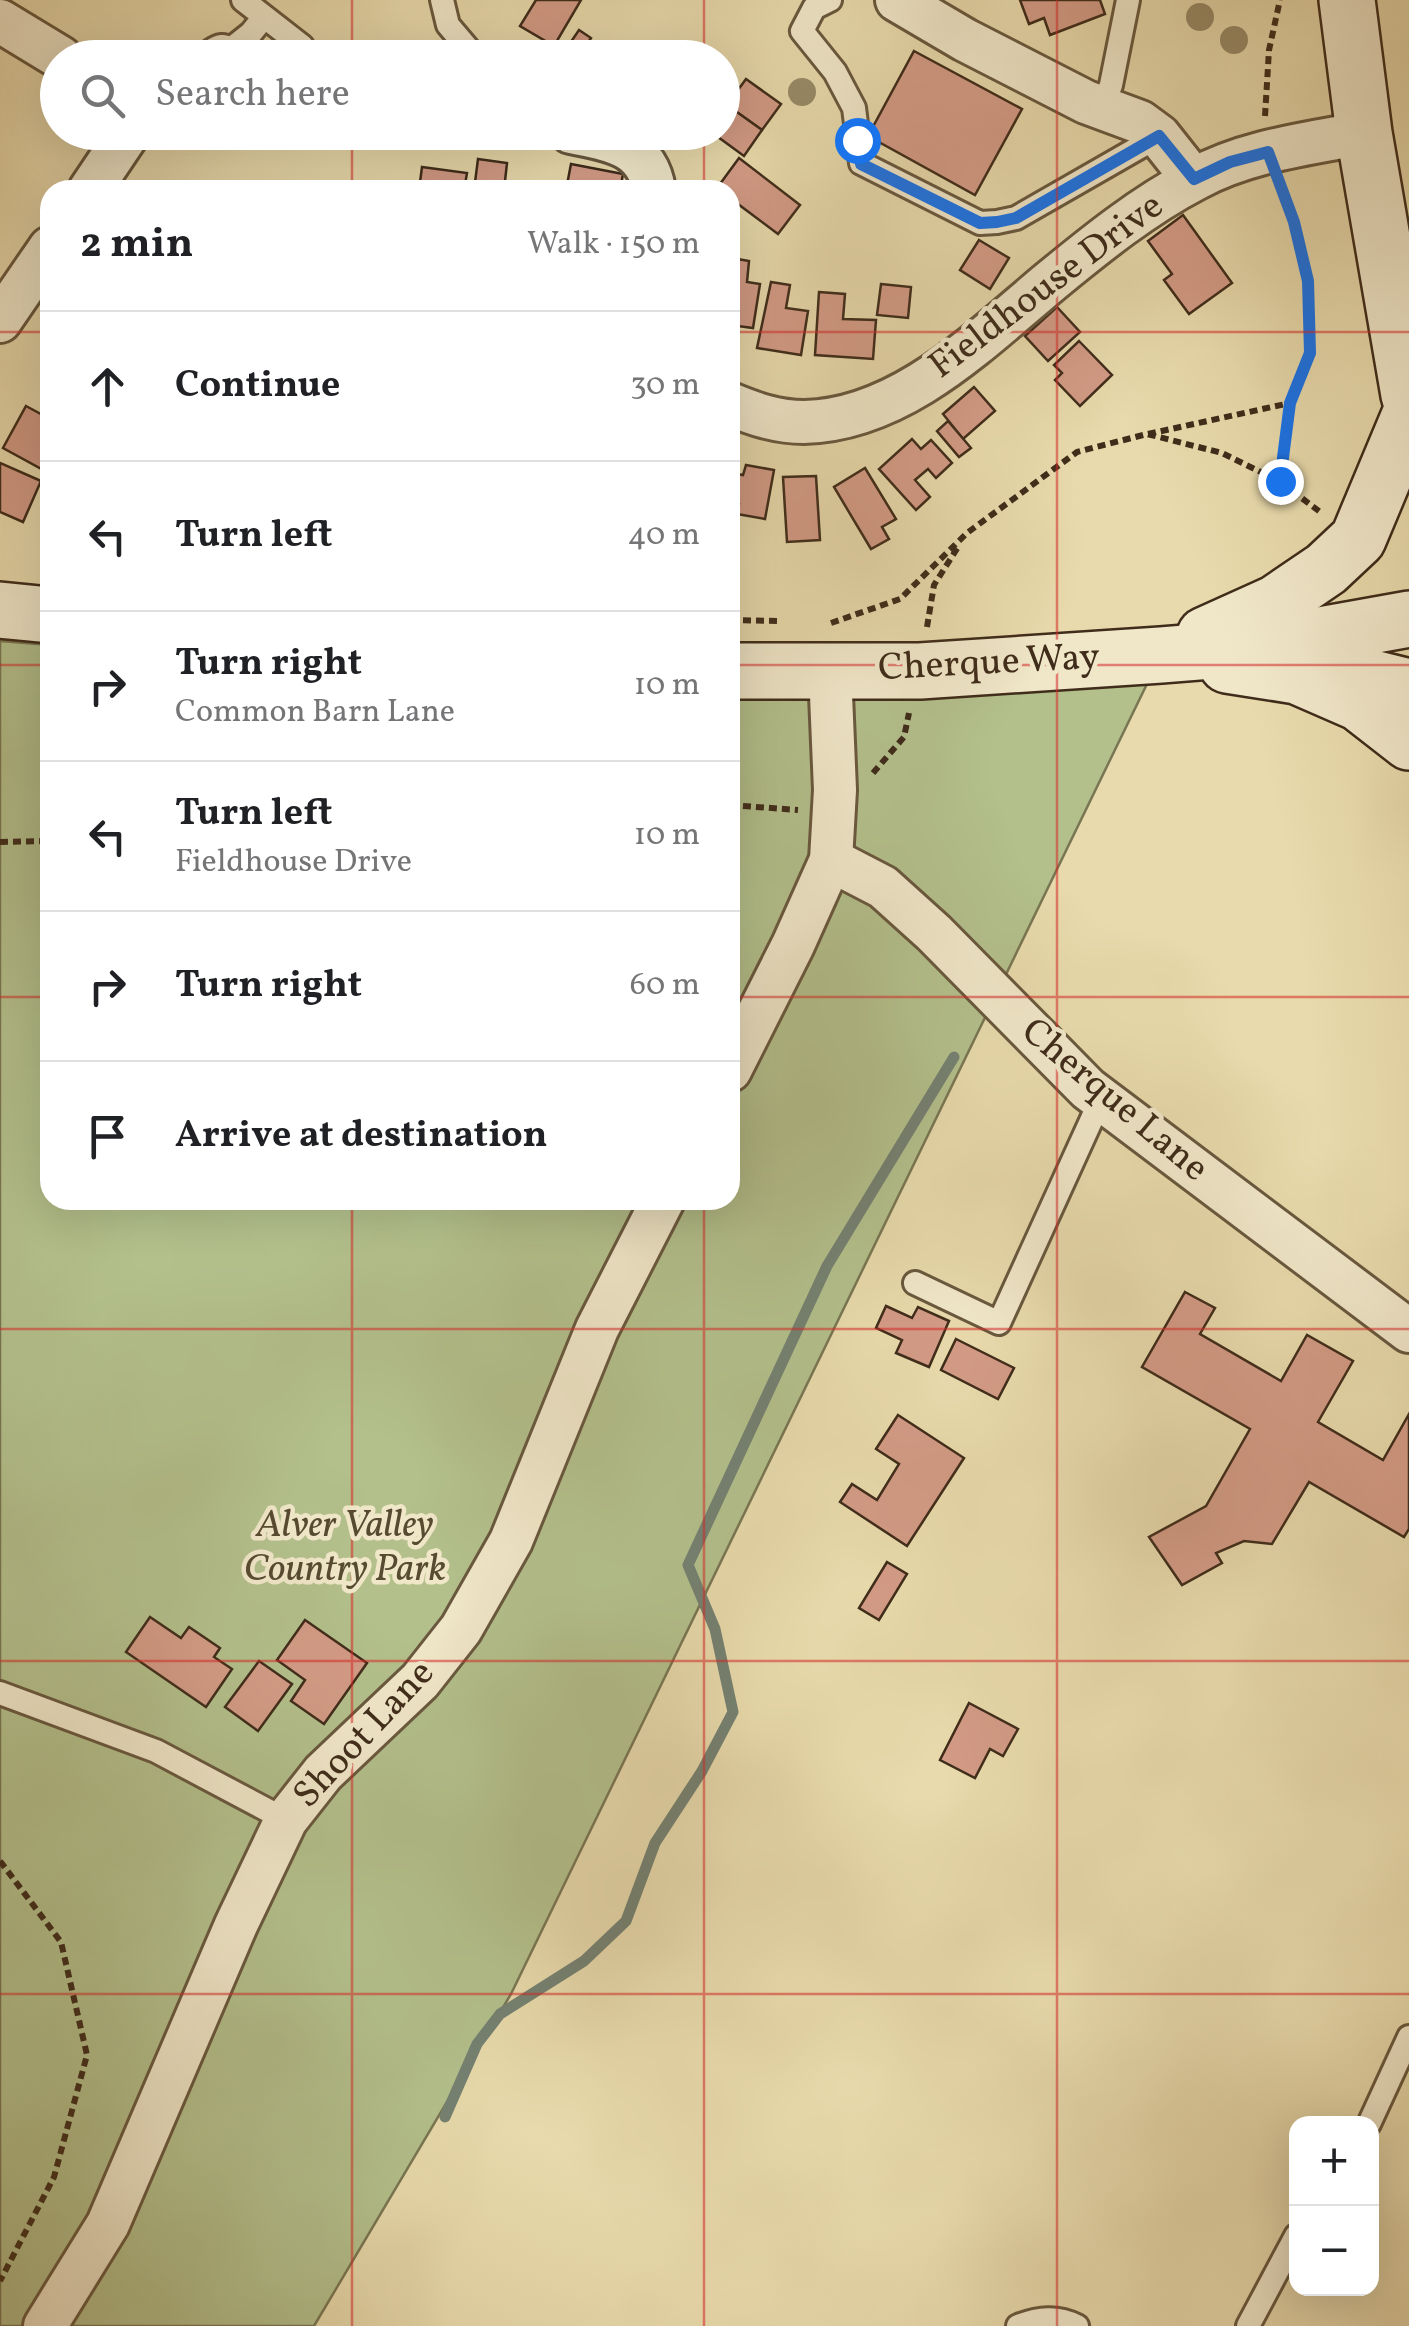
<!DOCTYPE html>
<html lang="en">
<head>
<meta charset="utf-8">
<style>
	body { margin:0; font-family:Vollkorn,serif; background:#f6f6f6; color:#202124 }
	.controls { position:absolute; right:30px; bottom:30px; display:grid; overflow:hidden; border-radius:20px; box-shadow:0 10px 40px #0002 }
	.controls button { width:90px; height:90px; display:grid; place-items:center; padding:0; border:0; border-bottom:2px solid #e0e0e0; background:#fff; color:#202124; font:50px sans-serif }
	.stop { position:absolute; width:30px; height:30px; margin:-22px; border:8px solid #1a73e8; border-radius:50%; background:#fff }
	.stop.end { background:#1a73e8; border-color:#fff; box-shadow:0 2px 10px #0008 }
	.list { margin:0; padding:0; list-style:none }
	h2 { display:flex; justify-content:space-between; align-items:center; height:130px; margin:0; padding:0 40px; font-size:42px }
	h2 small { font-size:32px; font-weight:400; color:#757577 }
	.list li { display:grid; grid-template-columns:65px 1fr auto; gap:30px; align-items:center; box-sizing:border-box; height:150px; padding:0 40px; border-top:2px solid #e0e0e0 }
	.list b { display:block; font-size:38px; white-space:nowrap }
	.list p { margin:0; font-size:32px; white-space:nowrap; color:#757577 }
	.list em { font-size:32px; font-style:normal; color:#757577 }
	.icon { flex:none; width:55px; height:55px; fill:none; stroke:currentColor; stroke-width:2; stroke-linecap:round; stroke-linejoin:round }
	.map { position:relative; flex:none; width:1409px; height:2326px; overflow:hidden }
	.search { position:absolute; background:#fff; box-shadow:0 10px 40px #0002; left:40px; top:40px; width:700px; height:110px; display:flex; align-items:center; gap:25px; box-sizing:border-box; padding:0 35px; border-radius:55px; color:#757577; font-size:38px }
	.panel { position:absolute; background:#fff; box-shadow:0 10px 40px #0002; left:40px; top:180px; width:700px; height:1030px; border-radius:30px }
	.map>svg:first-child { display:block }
	.green { fill:#b3c08c; stroke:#797653; stroke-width:2.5 }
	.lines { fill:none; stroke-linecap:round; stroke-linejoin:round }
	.stream { stroke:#748172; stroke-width:11 }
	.building { fill:#d39b86; stroke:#3f2c1a; stroke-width:2.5 }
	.lane-casing { stroke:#69583e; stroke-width:28 }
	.street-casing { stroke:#69583e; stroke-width:48 }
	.secondary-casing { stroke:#3f2c1a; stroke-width:60 }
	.path { stroke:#3f2c1a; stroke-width:6; stroke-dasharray:8 5; stroke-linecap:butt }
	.lane { stroke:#f0e7c9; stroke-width:22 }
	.street { stroke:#f0e7c9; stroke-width:42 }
	.secondary { stroke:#f0e7c9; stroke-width:55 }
	.tree { fill:#988b68 }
	.route { stroke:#1a73e8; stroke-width:12 }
	.grid { fill:none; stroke:#d62828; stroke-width:2.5; stroke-opacity:0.55 }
	.labels { text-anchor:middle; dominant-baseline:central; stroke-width:9; stroke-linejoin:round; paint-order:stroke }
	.street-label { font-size:38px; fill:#3f2c1a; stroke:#f0e7c9 }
	.park-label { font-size:38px; font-style:italic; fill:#564a31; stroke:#f0e7c9 }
</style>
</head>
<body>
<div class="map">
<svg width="1409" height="2326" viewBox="0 0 1409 2326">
	<rect width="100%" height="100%" fill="#e8daac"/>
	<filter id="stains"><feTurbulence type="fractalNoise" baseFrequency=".002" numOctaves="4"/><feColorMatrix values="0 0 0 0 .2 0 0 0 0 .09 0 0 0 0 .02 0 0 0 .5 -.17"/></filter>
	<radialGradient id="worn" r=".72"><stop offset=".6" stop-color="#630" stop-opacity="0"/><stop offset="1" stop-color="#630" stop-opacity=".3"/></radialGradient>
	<!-- green -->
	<polygon class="green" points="0,641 50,645 50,1200 730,1200 730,671 1161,655 511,1994 314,2326 0,2326"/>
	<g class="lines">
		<!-- stream -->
		<polyline class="stream" points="445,2117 477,2044 500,2014 584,1961 626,1921 655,1843 702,1771 733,1712 715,1629 688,1565 827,1266 954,1057"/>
	</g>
	<!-- building -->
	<g class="building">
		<polygon points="536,0 581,0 554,46 520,26"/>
		<polygon points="1020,0 1100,0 1105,14 1050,35 1044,18 1029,24"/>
		<polygon points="579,30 591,38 578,58 560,58"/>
		<polygon points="914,51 1022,109 975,195 868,136"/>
		<polygon points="746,79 781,104 762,130 727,105"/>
		<polygon points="727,105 762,130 744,156 718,137 725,128 722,113"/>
		<polygon points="739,158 800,205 778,234 730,198 730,190 717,188"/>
		<polygon points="478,159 507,163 504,190 474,190"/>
		<polygon points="571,164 623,174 620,190 566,190"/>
		<polygon points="422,167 467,173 464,190 419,190"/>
		<polygon points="1183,215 1232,283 1189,314 1164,280 1172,274 1148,241"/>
		<polygon points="979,240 1009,258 990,289 960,270"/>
		<polygon points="732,258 749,261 747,282 760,284 753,328 730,325"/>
		<polygon points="771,282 790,285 786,308 808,311 801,355 757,348"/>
		<polygon points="881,284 911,287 908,318 877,315"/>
		<polygon points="819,292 845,294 843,319 876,320 873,359 815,355"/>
		<polygon points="1057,307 1080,332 1048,361 1025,336"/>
		<polygon points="1079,341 1112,375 1080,406 1055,380 1062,373 1054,365"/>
		<polygon points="974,387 995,411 963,439 943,414"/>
		<polygon points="26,406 50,419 50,466 47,472 3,448"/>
		<polygon points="948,421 971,448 959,457 937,431"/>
		<polygon points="912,439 921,449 931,440 952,463 936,478 928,469 915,480 930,497 916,510 879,469"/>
		<polygon points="0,463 41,481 23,522 0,512"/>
		<polygon points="746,465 774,470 765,519 737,514 739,504 730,502 731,473 743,475"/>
		<polygon points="865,468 896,519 882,527 889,539 871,549 834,487"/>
		<polygon points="816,476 820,540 787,542 783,477"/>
		<polygon points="1185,1292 1215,1308 1200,1334 1281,1381 1307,1335 1353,1361 1318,1422 1383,1460 1409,1414 1409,1529 1404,1537 1309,1482 1272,1544 1244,1541 1216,1553 1222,1563 1182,1585 1149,1537 1206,1506 1250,1429 1142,1367"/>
		<polygon points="886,1306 912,1318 918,1307 949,1321 929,1367 896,1353 902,1340 876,1328"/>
		<polygon points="956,1339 1014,1368 998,1399 941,1370"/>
		<polygon points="898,1415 964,1458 907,1546 840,1502 852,1484 877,1500 899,1464 876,1449"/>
		<polygon points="887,1562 907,1574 879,1620 859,1608"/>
		<polygon points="150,1617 181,1638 189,1627 220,1648 214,1657 232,1669 206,1707 126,1652"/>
		<polygon points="305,1620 367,1663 324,1724 291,1701 305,1680 277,1660"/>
		<polygon points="259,1661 292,1684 258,1731 225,1707"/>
		<polygon points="969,1703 1018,1729 1003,1756 990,1749 975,1778 940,1760"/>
	</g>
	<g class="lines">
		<defs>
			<g id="lane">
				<polyline points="243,0 302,46"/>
				<polyline points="442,0 448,25 476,58"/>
				<polyline points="830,0 814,8 802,31 835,72 854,108 861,163 980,223 997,222 1016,218 1159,136"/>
				<polyline points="222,56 251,33 264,17"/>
				<polyline points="1102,108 1111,85 1128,0"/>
				<polyline points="915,1283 999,1323 1101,1099"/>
				<polyline points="0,1693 156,1751 286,1820"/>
				<polyline points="1369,2124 1409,2037"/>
				<path d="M 1018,2326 C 1039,2318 1057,2316 1077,2326"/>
				<polyline points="1248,2326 1296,2236"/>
			</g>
			<g id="street">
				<polyline points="897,0 965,40 1086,102 1140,122 1159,136 1193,179"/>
				<polyline points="0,21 61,58"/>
				<polyline points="218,58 222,56"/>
				<path d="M 571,132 C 610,140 647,144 654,190"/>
				<polyline points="90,190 129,132"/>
				<polyline points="0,321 50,248"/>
				<path d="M 730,404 C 754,414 777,422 804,422 C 902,420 981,339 1051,281 C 1096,244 1143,206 1195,179 C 1246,151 1306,144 1364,133"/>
				<polyline points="831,860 883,887 934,933 1088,1089 1409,1331"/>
				<polyline points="730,1070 793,945 831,860 835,790 830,671"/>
				<polyline points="45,2326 108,2224 236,1925 286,1820 323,1773 420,1681 461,1629 511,1541 597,1329 663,1200"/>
			</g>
			<g id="secondary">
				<polyline points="1347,0 1364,133 1409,395"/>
				<polyline points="0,610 50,615"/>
				<polyline points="1205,635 1276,603 1326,569 1358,539 1409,417"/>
				<polyline points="1227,665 1297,676 1359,703 1409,742"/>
				<polyline points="1324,666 1409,687"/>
				<polyline points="730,671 920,671 1161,655 1248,648 1409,619"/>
			</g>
		</defs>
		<!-- lane casing -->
		<use href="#lane" class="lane-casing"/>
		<!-- street casing -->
		<use href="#street" class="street-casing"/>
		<!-- secondary casing -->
		<use href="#secondary" class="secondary-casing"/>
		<!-- path -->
		<g class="path">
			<polyline points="1265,116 1269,50 1280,0"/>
			<polyline points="1148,434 1290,403"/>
			<polyline points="1279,481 1290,403 1310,353 1308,281 1294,223 1280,186"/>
			<polyline points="730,620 779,621"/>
			<polyline points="831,623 900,599 967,533 1077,452 1147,434 1222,453 1279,481 1323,514"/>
			<polyline points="927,627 934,585 958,547"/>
			<polyline points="873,773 904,737 909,713"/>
			<polyline points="730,805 798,810"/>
			<polyline points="0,842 50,841"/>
			<polyline points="0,1861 61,1942 87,2055 54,2177 0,2281"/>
		</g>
		<!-- lane -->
		<use href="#lane" class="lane"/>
		<!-- street -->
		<use href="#street" class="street"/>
		<!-- secondary -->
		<use href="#secondary" class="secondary"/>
	</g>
	<!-- trees -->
	<g class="tree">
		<circle cx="1200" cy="17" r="14"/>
		<circle cx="1234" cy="40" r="14"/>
		<circle cx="802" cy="92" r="14"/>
	</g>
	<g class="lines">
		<!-- route -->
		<polyline class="route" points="857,140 861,164 980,223 997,222 1016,218 1159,136 1194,179 1230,162 1268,152 1294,222 1308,281 1310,353 1290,403 1280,481"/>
	</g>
	<!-- grid -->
	<path class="grid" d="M 352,0 L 352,58M 704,0 L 704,58M 1057,0 L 1057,2326M 352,132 L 352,190M 704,132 L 704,190M 0,332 L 50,332M 730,332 L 1409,332M 0,665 L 50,665M 730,665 L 1409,665M 0,997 L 50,997M 730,997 L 1409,997M 352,1200 L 352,2326M 704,1200 L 704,2326M 0,1329 L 1409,1329M 0,1661 L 1409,1661M 0,1994 L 1409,1994"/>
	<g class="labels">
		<!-- street labels -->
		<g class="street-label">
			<text transform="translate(1047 287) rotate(-37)">Fieldhouse Drive</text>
			<text transform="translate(989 664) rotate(-3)">Cherque Way</text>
			<text transform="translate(1114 1101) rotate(40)">Cherque Lane</text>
			<text transform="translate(365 1735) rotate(-47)">Shoot Lane</text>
		</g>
		<!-- park labels -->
		<g class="park-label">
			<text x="345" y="1526">Alver Valley<tspan x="345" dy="44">Country Park</tspan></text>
		</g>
	</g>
	<rect width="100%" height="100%" filter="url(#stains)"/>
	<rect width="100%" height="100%" fill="url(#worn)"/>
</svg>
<div class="controls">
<button>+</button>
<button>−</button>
</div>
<div class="stop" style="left:857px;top:140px"></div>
<div class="stop end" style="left:1280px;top:481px"></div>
<div class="search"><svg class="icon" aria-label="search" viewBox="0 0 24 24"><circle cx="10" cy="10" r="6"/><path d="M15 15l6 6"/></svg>Search here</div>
<section class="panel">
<h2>2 min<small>Walk · 150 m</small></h2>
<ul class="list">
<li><svg class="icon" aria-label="ahead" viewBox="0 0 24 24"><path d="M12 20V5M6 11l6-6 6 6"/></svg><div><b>Continue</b></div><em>30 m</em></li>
<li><svg class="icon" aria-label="left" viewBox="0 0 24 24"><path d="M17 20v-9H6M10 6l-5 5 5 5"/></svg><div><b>Turn left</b></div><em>40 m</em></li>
<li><svg class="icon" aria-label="right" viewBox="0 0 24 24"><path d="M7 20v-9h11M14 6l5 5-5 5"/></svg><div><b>Turn right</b><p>Common Barn Lane</p></div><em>10 m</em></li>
<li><svg class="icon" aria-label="left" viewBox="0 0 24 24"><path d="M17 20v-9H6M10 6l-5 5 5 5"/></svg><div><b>Turn left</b><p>Fieldhouse Drive</p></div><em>10 m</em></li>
<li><svg class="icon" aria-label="right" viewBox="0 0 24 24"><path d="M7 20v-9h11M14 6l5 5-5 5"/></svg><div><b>Turn right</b></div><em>60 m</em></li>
<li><svg class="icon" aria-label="arrive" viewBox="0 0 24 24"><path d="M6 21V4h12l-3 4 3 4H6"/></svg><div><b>Arrive at destination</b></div></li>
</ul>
</section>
</div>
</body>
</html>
